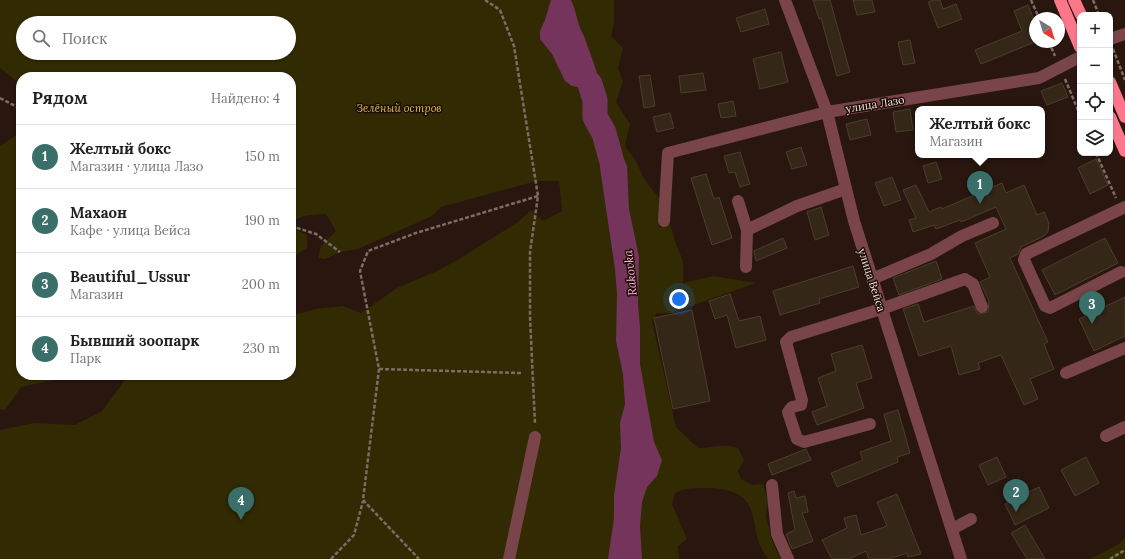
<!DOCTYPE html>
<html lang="ru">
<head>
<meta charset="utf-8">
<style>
	body { margin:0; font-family:Lora,serif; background:#f6f6f6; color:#202124 }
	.controls { position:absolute; right:12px; top:12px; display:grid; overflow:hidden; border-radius:8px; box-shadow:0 1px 3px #0004 }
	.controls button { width:36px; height:36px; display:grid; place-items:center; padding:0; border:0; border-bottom:1px solid #e0e0e0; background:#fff; color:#202124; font:20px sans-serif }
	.compass { position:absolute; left:1029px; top:12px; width:36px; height:36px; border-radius:50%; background:#fff; box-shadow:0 1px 3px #0004; rotate:142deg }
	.you { position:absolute; left:679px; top:299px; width:14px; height:14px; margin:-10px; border:3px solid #fff; border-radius:50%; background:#1a73e8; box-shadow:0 0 0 6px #1a73e833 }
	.badge { display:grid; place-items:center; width:26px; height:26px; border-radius:50%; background:#3a6f69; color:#fff; font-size:13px; font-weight:700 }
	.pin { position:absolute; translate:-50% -33px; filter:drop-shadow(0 1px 2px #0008) }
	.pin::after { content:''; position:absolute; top:21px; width:14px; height:12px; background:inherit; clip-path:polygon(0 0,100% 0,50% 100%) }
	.popup { position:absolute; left:915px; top:106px; width:130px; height:52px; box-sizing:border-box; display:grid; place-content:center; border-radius:8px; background:#fff; filter:drop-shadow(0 1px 3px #0005); font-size:13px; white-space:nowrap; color:#757577 }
	.popup b { font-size:15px; color:#202124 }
	.popup::after { content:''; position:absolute; left:50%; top:100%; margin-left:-8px; border:8px solid transparent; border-top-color:#fff }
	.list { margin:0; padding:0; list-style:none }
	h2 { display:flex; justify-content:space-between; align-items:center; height:52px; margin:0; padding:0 16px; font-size:17px }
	h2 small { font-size:13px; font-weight:400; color:#757577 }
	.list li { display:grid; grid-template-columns:26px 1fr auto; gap:12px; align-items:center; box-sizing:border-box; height:64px; padding:0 16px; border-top:1px solid #e0e0e0 }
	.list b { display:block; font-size:15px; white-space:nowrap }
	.list p { margin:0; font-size:13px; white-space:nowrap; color:#757577 }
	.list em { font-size:13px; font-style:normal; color:#757577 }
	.icon { flex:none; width:22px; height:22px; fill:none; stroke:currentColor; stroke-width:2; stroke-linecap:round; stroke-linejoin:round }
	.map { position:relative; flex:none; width:1125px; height:559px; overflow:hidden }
	.search { position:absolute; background:#fff; box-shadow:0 1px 3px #0004; left:16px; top:16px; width:280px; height:44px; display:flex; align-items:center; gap:10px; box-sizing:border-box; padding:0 14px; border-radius:22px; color:#757577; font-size:15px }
	.panel { position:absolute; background:#fff; box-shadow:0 1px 3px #0004; left:16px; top:72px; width:280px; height:308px; border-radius:16px }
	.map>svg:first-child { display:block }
	.green { fill:#322a02; fill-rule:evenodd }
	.water { fill:#75345b }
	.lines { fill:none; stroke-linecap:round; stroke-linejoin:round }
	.river { stroke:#75345b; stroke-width:25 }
	.building { fill:#352717; stroke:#4c3d2d }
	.path { stroke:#7d6c66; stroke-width:2.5; stroke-dasharray:4 2; stroke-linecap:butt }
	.minor { stroke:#79444a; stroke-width:12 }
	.highway { stroke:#fd778b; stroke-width:12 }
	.labels { text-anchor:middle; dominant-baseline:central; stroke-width:3; stroke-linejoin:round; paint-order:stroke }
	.street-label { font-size:11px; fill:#efe1dc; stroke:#1e0d06 }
	.park-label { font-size:11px; font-style:italic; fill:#d6bf4f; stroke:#1e0d06 }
	.water-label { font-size:12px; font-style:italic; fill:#feb0dc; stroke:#1e0d06 }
</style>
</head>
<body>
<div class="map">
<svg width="1125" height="559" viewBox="0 0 1125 559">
	<rect width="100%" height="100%" fill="#28160f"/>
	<!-- green -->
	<g class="green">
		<path d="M 0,0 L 614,0 L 614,23 L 611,36 L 623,48 L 618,69 L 623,81 L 616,102 L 630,124 L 625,146 L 636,161 L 644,179 L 660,199 L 659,228 L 670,224 L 675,241 L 683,261 L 683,283 L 714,276 L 756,283 L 671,313 L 657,313 L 652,321 L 676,427 L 698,448 C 713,448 724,443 738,448 L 744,460 L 738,471 L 741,479 L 752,485 L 763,484 L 768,500 L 766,516 L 772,540 L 780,559 L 769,559 C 742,530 771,492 711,488 C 698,488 687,487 675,493 L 672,504 L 687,539 L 678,546 L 679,559 L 0,559 L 0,430 L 34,423 L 75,425 L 102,411 L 125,380 L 131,375 L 291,375 L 291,316 L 315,309 L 343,306 L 361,313 L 397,288 L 437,271 L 459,259 L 518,222 L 531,210 L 543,221 L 562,211 L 559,181 L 537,181 L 441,207 L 432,216 L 358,249 L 340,252 L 325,259 L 318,258 L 321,246 L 336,231 L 326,214 C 314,215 300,214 291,223 L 291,77 L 21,77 L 21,85 L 0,68 ZM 23,23 L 289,23 L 289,53 L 23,53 Z"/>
		<polygon points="21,132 21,375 78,375 21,387 5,410 0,409 0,146"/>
		<polygon points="291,227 307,235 307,248 291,258"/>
		<polygon points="1125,537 1125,559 1090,559 1119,544"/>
	</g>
	<!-- water -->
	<g class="water">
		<path d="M 551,0 L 571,0 C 577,12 577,25 584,36 C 592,60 608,93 600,118 L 589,113 L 591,99 L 588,89 L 572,86 L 565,81 L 552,54 L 540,39 L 540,31 L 545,20 Z"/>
		<polygon points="604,133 609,134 621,152 627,166 629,209 639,257 638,305 640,327 640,364 654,442 662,460 657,476 647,487 642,502 640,526 642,559 608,559 614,518 614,495 621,448 620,423 625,404 623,374 616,341 617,294 615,269 600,168 604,150"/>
	</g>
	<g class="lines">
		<!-- river -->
		<polyline class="river" points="590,84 595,100 595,117 604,133 613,166"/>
	</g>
	<!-- building -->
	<g class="building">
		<polygon points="813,0 830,0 850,72 837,76 821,18 819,19"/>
		<polygon points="853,0 872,0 875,12 857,15"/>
		<polygon points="934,0 940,0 943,9 956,4 962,19 938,28 928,2"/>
		<polygon points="1028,5 1035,22 1035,42 981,64 975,50 1022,31 1014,11"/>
		<polygon points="765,9 769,24 741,32 736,18"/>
		<polygon points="910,40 915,63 903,65 898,42"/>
		<polygon points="781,52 788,82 760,89 753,59"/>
		<polygon points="703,73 706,90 681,93 679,76"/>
		<polygon points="650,75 655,106 644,108 639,76"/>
		<polygon points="1062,83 1068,97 1047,105 1041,91"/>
		<polygon points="733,101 736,116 721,118 718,104"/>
		<polygon points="910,109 913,130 896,132 893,112"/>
		<polygon points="670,113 674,128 657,132 653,117"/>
		<polygon points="867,119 871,135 850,140 846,124"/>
		<polygon points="801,147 807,165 792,169 786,152"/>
		<polygon points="740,152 750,184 740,187 735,172 729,173 724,156"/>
		<polygon points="1096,159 1108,185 1090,194 1078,168"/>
		<polygon points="936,162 942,179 928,183 923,166"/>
		<polygon points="706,174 714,199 719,197 732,238 712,245 691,178"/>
		<polygon points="892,177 901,200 884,206 875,183"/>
		<polygon points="1002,183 1006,193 1024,185 1037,215 1044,212 1049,223 1048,232 1044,236 1021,247 1018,254 1010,258 1048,342 1044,344 1054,369 1030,379 1038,399 1024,405 1001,355 978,363 980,369 959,375 951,346 919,356 903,309 918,304 924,322 974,306 977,313 980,314 988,312 989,301 980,282 990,277 975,243 1006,229 996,207 961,222 960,220 936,229 934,225 913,232 909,220 916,218 903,190 916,185 929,212 941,207 942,209"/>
		<polygon points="821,207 829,235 815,240 807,212"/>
		<polygon points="783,238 787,248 756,261 754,251"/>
		<polygon points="1105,238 1118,263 1055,295 1042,270"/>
		<polygon points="936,261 942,279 899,295 893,278"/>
		<polygon points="853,266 859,287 819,299 820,303 780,315 773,291"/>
		<polygon points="730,294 739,321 760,316 766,340 736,348 727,315 715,319 709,301"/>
		<polygon points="1125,297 1125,336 1094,351 1079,319"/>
		<polygon points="692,310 710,401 673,409 654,318"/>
		<polygon points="862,345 872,378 856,383 864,408 817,425 812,412 827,406 818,378 836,371 831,354"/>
		<polygon points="898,410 910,453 897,457 898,462 837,487 831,473 863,460 860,452 891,441 884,414"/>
		<polygon points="806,449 811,460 772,475 768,464"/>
		<polygon points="997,457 1006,477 988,485 979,465"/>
		<polygon points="1086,457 1099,483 1075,496 1061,470"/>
		<polygon points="1039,487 1049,508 1015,525 1005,504"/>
		<polygon points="794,491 796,498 805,496 808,512 802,513 813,541 792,549 786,534 795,530 788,493"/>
		<polygon points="897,494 921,554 908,557 907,553 889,559 869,559 866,551 849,559 832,559 822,540 847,528 844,518 856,515 861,535 887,526 877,502"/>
		<polygon points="1025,525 1045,559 1027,559 1011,533"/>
	</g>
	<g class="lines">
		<!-- path -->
		<g class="path">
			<polyline points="485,0 500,10 514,46 538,196 530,252 530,317 535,424"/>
			<polyline points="1031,0 1039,18"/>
			<polyline points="1093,0 1099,15"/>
			<polyline points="1049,42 1055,56"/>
			<polyline points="1113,49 1125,80"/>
			<polyline points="1065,79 1080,115"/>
			<polyline points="0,98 21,109"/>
			<polyline points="1096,153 1116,198"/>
			<polyline points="291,226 316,234 340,252"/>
			<polyline points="379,369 363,500 419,559"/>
			<polyline points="521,373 379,369 360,271 368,251 416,233 538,196"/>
			<polyline points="331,559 354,535 363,501"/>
			<polyline points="1110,559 1125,550"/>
		</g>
		<!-- minor -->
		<g class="minor">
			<polyline points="785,0 827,112 854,221 961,559"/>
			<polyline points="1110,39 1125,34"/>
			<polyline points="738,201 747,230 746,267"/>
			<polyline points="664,221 668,153 827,112 1039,78 1080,57"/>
			<polyline points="747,230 797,206 846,189"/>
			<polyline points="1121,272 1050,308 1045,306 1024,260 1026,254 1125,207"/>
			<polyline points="872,279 931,254 962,236 993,223"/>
			<polyline points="1066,373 1125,348"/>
			<polyline points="870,424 804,442 797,439 788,412 792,407 801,405 802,400 786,342 791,337 881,309 965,279 973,284 982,307"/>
			<polyline points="1106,436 1125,427"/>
			<polyline points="772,485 777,534 788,559"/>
			<polyline points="952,529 971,519"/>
			<polyline points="509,559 535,437"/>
		</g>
		<!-- highway -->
		<g class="highway">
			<polyline points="1060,0 1080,47"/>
			<polyline points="1074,0 1081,15"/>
			<polyline points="1110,82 1125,117"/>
			<polyline points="1110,117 1125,151"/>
		</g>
	</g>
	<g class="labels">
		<!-- street labels -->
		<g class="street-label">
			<text transform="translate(875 104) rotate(-9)">улица Лазо</text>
			<text transform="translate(872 280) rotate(72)">улица Вейса</text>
		</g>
		<!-- park labels -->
		<g class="park-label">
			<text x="399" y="108">Зелёный остров</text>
		</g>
		<!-- water labels -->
		<g class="water-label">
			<text transform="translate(630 273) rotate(-96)">Rakovka</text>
		</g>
	</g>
</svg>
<div class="controls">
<button>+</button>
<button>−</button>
<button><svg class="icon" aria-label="locate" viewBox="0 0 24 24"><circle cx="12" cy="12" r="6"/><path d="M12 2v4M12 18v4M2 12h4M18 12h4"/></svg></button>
<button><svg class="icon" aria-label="layers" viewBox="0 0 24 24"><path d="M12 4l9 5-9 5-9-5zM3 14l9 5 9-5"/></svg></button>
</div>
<svg class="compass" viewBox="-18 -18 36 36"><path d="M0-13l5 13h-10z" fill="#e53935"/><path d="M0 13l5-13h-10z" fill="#757577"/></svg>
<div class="you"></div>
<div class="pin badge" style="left:980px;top:204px">1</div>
<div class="popup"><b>Желтый бокс</b>Магазин</div>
<div class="pin badge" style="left:1016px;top:512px">2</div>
<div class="pin badge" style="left:1092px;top:324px">3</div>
<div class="pin badge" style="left:241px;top:520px">4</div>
<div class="search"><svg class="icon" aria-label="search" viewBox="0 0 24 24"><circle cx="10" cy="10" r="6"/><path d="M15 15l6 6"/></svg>Поиск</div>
<section class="panel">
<h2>Рядом<small>Найдено: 4</small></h2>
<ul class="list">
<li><span class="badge">1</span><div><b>Желтый бокс</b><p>Магазин · улица Лазо</p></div><em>150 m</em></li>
<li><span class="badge">2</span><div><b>Махаон</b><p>Кафе · улица Вейса</p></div><em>190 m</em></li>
<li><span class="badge">3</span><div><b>Beautiful_Ussur</b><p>Магазин</p></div><em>200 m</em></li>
<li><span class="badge">4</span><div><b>Бывший зоопарк</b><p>Парк</p></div><em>230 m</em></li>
</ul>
</section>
</div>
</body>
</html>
